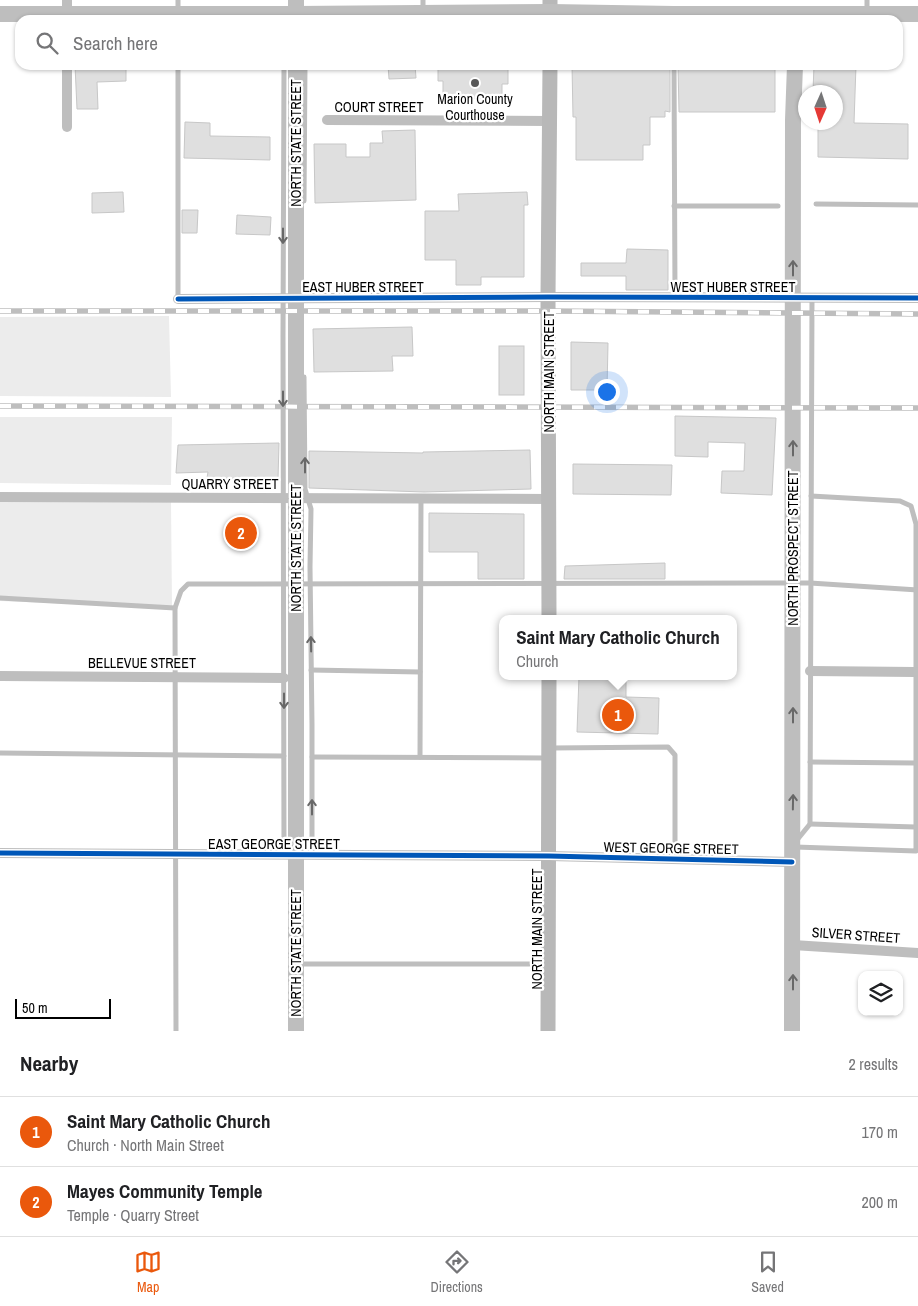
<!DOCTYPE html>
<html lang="en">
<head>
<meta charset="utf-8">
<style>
	body { margin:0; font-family:"Archivo Narrow",sans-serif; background:#f6f6f6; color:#202124 }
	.controls { position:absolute; right:15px; bottom:15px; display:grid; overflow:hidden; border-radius:10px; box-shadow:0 1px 4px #0004 }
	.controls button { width:45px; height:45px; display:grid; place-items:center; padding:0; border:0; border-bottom:1px solid #e0e0e0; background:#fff; color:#202124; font:25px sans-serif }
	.compass { position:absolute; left:798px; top:85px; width:45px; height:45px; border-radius:50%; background:#fff; box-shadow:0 1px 4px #0004; rotate:183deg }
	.scale { position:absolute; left:15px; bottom:12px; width:96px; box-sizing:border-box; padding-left:5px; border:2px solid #000; border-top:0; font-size:14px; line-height:18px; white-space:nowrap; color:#000; -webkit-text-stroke:4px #fff; paint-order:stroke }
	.you { position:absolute; left:606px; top:391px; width:18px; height:18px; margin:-12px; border:4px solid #fff; border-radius:50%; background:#1a73e8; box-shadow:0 0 0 8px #1a73e833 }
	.badge { display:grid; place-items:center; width:32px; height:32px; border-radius:50%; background:#ea580c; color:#fff; font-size:16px; font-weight:700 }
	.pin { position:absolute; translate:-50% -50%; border:2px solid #fff; box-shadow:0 1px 5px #0006 }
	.popup { position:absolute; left:499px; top:615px; width:238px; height:65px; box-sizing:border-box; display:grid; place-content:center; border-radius:10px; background:#fff; filter:drop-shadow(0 1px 4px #0005); font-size:16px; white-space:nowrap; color:#757577 }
	.popup b { font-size:19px; color:#202124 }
	.popup::after { content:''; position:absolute; left:50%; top:100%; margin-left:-10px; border:10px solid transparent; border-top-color:#fff }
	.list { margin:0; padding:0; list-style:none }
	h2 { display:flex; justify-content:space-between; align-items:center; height:65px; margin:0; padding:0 20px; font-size:21px }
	h2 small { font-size:16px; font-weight:400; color:#757577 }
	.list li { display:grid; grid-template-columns:32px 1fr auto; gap:15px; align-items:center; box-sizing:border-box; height:70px; padding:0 20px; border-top:1px solid #e0e0e0 }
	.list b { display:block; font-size:19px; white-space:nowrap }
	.list p { margin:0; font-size:16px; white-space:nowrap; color:#757577 }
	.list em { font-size:16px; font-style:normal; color:#757577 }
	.icon { flex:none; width:28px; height:28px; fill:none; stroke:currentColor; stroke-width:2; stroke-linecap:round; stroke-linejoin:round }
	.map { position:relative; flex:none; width:918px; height:1031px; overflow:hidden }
	.search { position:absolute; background:#fff; box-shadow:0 1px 4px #0004; left:15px; right:15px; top:15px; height:55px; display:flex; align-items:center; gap:12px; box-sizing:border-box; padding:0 18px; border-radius:15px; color:#757577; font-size:19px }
	.sheet { height:205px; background:#fff }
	nav { display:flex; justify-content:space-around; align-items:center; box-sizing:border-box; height:70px; border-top:1px solid #e0e0e0; background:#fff; font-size:14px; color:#757577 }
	nav a { display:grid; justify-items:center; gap:2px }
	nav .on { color:#ea580c }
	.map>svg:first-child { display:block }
	.green { fill:#ececec }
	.building { fill:#dfdfdf; stroke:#c7c7c7 }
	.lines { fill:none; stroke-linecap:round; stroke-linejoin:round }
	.lane { stroke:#bebebe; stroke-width:5 }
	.street { stroke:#bebebe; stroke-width:10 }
	.secondary { stroke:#b8b8b8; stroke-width:15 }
	.primary { stroke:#bebebe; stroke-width:16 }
	.rail-casing { stroke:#bebebe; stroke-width:5.5 }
	.rail { stroke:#fff; stroke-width:4; stroke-dasharray:11; stroke-linecap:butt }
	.cycleway-casing { stroke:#fff; stroke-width:8 }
	.cycleway { stroke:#0057b8; stroke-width:5 }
	.oneway { stroke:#686868 }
	.poi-dot { fill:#595959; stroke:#fff; stroke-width:2 }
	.labels { text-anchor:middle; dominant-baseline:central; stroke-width:4.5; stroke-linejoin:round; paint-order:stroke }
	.poi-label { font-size:14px; fill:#000; stroke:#fff }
	.street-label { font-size:14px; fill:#000; stroke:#fff }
</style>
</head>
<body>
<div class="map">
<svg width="918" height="1031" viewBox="0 0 918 1031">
	<rect width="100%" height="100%" fill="#fff"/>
	<!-- green -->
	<g class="green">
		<polygon points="169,316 171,397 0,396 0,317"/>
		<polygon points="0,417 172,417 171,485 0,483"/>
		<polygon points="0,498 171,501 172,608 0,601"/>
	</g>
	<!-- building -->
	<g class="building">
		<polygon points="75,65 126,65 126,81 97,82 98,109 77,109"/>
		<polygon points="388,65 415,65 416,78 389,79"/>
		<polygon points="438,65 508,65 508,84 502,84 502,99 443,98 443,81 438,81"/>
		<polygon points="572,65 670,65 670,112 665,111 665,117 650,117 650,145 643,145 643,160 576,160 576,117 573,117"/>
		<polygon points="678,65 775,65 775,112 679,112"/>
		<polygon points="814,65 856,65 854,123 908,124 908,159 818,157 818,123 836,123 836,92 813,92"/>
		<polygon points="185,122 210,123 210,136 270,137 270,160 184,158"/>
		<polygon points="415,130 416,200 315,203 314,144 346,144 346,157 370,157 370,143 383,143 382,131"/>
		<polygon points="123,192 124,212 92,213 92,193"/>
		<polygon points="527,192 528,205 524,205 524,277 481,277 481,285 456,285 456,260 425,260 425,211 459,211 458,194"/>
		<polygon points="182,210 198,210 197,233 182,233"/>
		<polygon points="237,215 271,217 270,235 236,234"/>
		<polygon points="627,249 668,250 668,290 626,290 626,276 581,276 581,263 626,263"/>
		<polygon points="412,327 413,356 392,356 393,371 314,372 313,329"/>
		<polygon points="571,342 608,343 607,390 571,390"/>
		<rect x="499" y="346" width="25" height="49"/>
		<polygon points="675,416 776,418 772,495 721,493 722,471 744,471 745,443 708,442 708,457 675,456"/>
		<polygon points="279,443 278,479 207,478 208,472 176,473 178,445"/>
		<polygon points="530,450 531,489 424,492 309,488 309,451 423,453 423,452"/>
		<polygon points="573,464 672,465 671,495 573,494"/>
		<polygon points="429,513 524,514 524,579 478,579 478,552 429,552"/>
		<polygon points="665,563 665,579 564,579 565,566"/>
		<polygon points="579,676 626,676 626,697 659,698 658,734 577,732"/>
	</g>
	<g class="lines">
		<!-- lane -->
		<g class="lane">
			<polyline points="178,0 178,12"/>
			<polyline points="867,11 867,0"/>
			<polyline points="423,12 423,0"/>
			<polyline points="674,65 675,297"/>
			<polyline points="304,201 305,65"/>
			<polyline points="816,204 918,205"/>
			<polyline points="674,206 778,206"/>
			<polyline points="178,299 178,65"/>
			<polyline points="304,377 305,489 311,509 310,567 312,725 312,855"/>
			<polyline points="0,598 175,608"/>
			<polyline points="311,670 420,672"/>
			<polyline points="551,748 668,747 675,755 675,859"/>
			<polyline points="0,753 284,756"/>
			<polyline points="312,757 546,758"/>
			<polyline points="420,757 421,498"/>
			<polyline points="810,762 915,763"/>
			<polyline points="810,824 916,827"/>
			<polyline points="797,840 810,824 812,298"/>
			<polyline points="795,847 916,851 916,524 911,506 900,501 811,496"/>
			<polyline points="284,854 283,337 284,65"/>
			<polyline points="299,964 546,964"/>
			<polyline points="176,1031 175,608 181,591 188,584 810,583 918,590"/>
		</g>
		<!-- street -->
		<g class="street">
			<polyline points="67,19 67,0"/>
			<polyline points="67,65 67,127"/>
			<polyline points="327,120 550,121"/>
			<polyline points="178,299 548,297 918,298"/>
			<polyline points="0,497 549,499"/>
			<polyline points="810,671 915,672"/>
			<polyline points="0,676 284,678"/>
			<polyline points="0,853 549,856 792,862"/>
			<polyline points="793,945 918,953"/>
		</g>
		<!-- secondary -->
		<g class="secondary">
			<polyline points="550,0 550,20"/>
			<polyline points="549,619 548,297 550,65"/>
			<polyline points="548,1031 549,676"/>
		</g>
		<!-- primary -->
		<g class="primary">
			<polyline points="296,0 296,20"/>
			<polyline points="0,14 296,14 550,12 674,14 918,14"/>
			<polyline points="296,1031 296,65"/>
			<polyline points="792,1031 793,120 795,65"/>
		</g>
		<defs>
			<g id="rail">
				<polyline points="0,311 548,311 918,314"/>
				<polyline points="0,406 918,408"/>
			</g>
		</defs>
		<!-- rail casing -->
		<use href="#rail" class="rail-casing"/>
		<!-- rail -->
		<use href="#rail" class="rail"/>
		<defs>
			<g id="cycleway">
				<polyline points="178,299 548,297 918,298"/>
				<polyline points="0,853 549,856 792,862"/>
			</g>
		</defs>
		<!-- cycleway casing -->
		<use href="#cycleway" class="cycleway-casing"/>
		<!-- cycleway -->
		<use href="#cycleway" class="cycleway"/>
	</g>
	<!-- one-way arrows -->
	<defs><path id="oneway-shaft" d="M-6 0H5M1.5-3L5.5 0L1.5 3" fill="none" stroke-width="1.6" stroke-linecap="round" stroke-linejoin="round" transform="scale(1.25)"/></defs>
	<g class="oneway">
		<use href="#oneway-shaft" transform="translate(283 236) rotate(90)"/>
		<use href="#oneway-shaft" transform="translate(793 268) rotate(-90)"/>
		<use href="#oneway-shaft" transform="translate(283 399) rotate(90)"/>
		<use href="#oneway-shaft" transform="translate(793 448) rotate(-90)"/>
		<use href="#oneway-shaft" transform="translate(305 465) rotate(-90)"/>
		<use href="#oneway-shaft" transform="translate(311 644) rotate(-91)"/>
		<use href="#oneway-shaft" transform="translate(284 701) rotate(90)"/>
		<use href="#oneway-shaft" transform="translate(793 715) rotate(-90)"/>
		<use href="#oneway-shaft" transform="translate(793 802) rotate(-89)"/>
		<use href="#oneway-shaft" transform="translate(312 807) rotate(-90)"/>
		<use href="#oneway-shaft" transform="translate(793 982) rotate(-90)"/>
	</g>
	<!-- markers -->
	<circle class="poi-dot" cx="475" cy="83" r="5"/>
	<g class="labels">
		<!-- poi labels -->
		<g class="poi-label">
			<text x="475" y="99">Marion County<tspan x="475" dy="16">Courthouse</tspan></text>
		</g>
		<!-- street labels -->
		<g class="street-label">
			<text x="379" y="107">COURT STREET</text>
			<text transform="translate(296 143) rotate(-90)">NORTH STATE STREET</text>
			<text x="363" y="287">EAST HUBER STREET</text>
			<text x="733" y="287">WEST HUBER STREET</text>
			<text transform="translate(549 372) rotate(-90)">NORTH MAIN STREET</text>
			<text x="230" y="484">QUARRY STREET</text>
			<text transform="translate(296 548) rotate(-90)">NORTH STATE STREET</text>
			<text transform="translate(793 548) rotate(-90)">NORTH PROSPECT STREET</text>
			<text x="142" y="663">BELLEVUE STREET</text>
			<text x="274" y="844">EAST GEORGE STREET</text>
			<text transform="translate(671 848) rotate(1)">WEST GEORGE STREET</text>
			<text transform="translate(537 929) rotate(-90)">NORTH MAIN STREET</text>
			<text transform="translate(856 935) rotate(4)">SILVER STREET</text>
			<text transform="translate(296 953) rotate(-90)">NORTH STATE STREET</text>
		</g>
	</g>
</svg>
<div class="controls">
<button><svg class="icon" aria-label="layers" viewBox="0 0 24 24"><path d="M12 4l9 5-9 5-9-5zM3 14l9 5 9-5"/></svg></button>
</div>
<svg class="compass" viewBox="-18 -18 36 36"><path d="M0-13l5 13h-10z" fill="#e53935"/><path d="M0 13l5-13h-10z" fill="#757577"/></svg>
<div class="scale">50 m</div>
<div class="you"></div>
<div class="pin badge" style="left:618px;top:715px">1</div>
<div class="popup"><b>Saint Mary Catholic Church</b>Church</div>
<div class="pin badge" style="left:241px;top:533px">2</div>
<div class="search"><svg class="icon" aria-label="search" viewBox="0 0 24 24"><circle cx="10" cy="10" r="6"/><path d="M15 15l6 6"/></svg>Search here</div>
</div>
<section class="sheet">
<h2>Nearby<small>2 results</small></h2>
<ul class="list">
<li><span class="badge">1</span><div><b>Saint Mary Catholic Church</b><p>Church · North Main Street</p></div><em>170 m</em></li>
<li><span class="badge">2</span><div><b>Mayes Community Temple</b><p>Temple · Quarry Street</p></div><em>200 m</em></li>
</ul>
</section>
<nav>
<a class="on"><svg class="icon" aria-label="map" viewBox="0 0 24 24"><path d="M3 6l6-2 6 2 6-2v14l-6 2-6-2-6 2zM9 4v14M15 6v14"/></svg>Map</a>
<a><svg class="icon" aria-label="directions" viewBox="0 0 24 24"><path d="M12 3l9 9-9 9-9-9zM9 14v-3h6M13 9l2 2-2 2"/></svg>Directions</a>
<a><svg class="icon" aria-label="saved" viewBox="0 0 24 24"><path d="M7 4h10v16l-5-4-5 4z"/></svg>Saved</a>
</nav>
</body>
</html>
